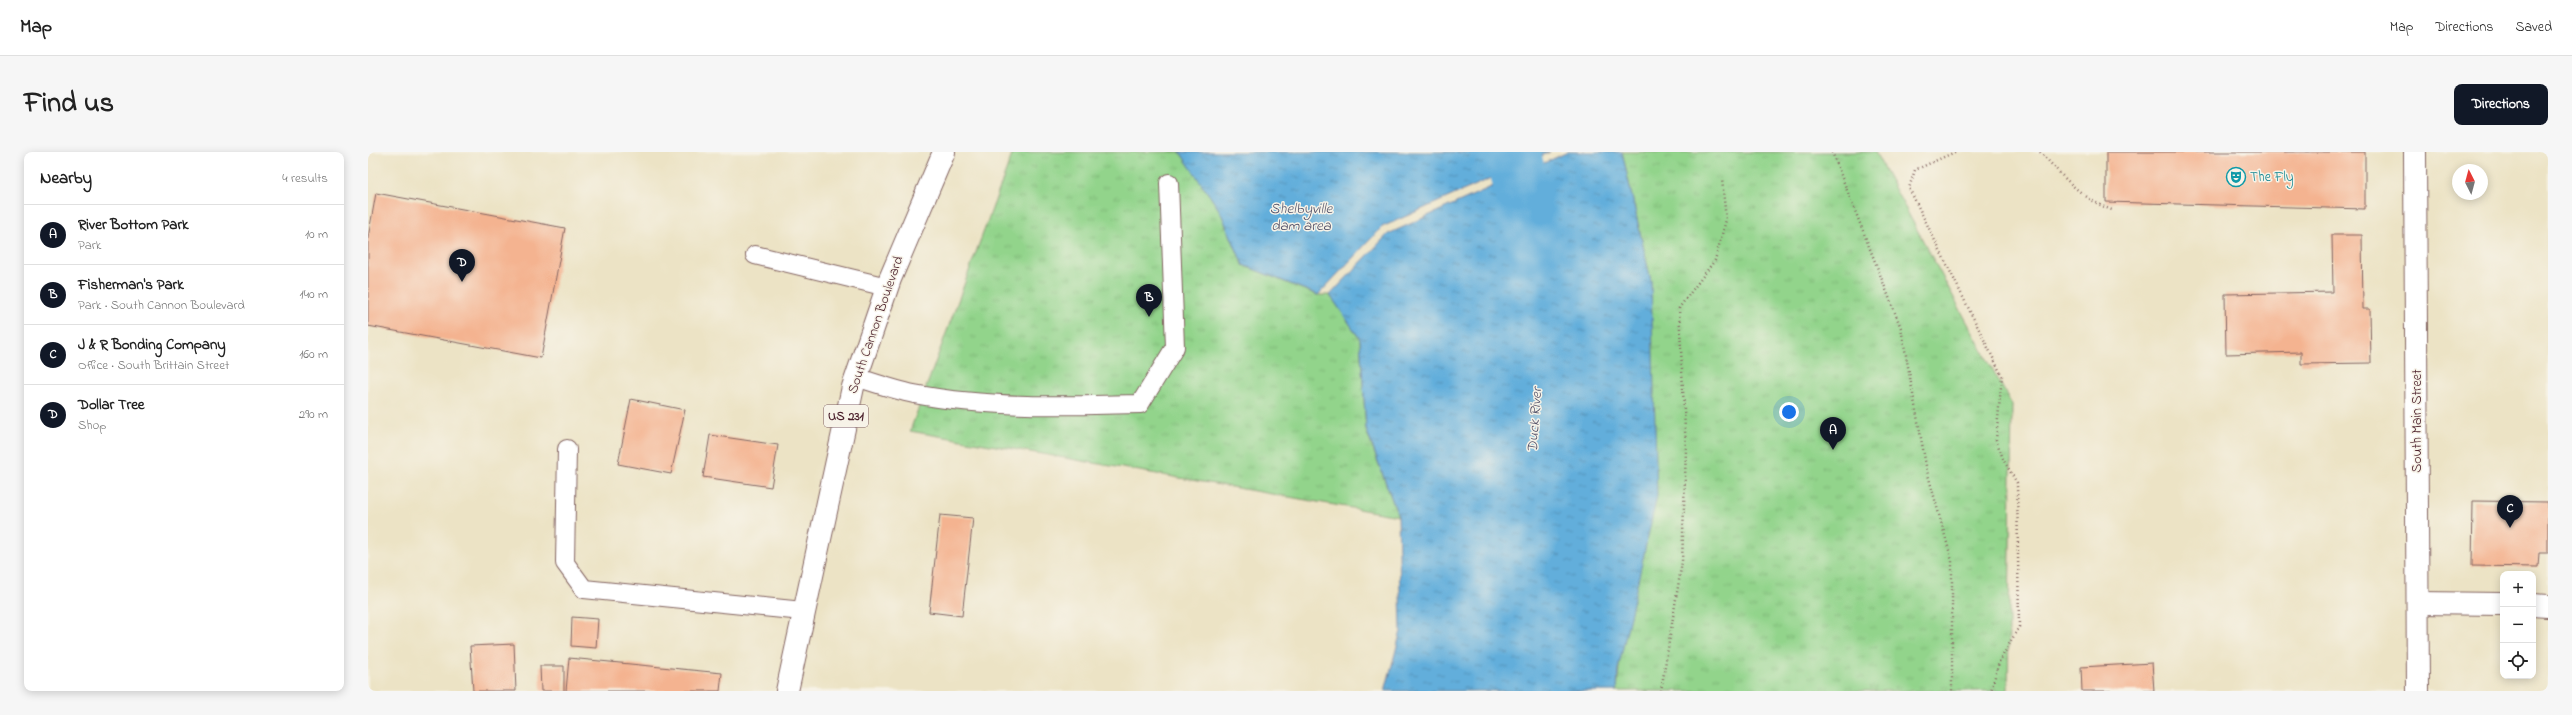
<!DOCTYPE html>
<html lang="en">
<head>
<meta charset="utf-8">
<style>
	body { margin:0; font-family:"Indie Flower",sans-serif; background:#f6f6f6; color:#222 }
	.controls { position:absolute; right:12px; bottom:12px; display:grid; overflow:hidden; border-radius:8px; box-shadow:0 2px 10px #0003 }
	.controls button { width:36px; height:36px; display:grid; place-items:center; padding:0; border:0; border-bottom:1px solid #e0e0e0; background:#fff; color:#222; font:20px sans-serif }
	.compass { position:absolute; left:2084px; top:12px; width:36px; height:36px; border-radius:50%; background:#fff; box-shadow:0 2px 10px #0003; rotate:354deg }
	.you { position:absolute; left:1421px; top:260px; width:14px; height:14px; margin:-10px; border:3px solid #fff; border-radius:50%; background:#1a73e8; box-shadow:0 0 0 6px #1a73e833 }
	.badge { display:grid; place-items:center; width:26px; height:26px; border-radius:50%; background:#111827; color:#fff; font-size:13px; font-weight:700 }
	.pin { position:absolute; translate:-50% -33px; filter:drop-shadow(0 1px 2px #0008) }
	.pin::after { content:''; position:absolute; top:21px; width:14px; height:12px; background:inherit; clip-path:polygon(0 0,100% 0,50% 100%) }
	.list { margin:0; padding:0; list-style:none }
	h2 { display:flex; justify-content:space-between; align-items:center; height:52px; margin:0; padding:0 16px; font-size:17px }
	h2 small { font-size:13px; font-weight:400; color:#767676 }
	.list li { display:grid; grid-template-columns:26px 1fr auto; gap:12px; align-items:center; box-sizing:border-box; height:60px; padding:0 16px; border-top:1px solid #e0e0e0 }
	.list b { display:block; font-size:15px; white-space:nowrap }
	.list p { margin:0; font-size:13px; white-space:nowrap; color:#767676 }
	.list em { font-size:13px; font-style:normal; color:#767676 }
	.icon { flex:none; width:22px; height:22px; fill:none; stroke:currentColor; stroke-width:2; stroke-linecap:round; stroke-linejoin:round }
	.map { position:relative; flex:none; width:2180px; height:539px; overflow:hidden; border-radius:8px }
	header { display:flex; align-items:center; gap:24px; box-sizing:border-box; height:56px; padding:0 20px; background:#fff; border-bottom:1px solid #e0e0e0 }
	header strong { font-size:19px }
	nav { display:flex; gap:22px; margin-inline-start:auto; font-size:14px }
	.intro { display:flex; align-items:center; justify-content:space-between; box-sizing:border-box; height:96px; padding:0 24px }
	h1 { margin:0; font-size:28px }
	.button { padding:10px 18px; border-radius:8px; background:#111827; color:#fff; font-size:14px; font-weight:700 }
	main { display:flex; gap:24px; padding:0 24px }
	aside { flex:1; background:#fff; border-radius:8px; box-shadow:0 2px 10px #0003 }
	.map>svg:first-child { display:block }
	.park { fill:url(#park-tufts); stroke:#6e7a5b }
	.water { fill:url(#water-ripples); stroke:#566683 }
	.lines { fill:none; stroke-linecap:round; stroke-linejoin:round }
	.river { stroke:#62aedb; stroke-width:55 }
	.building { fill:#f4b390 }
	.lane-casing { stroke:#836461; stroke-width:20 }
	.street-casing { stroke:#836461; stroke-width:24 }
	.highway-casing { stroke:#836461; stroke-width:24 }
	.path { stroke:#836461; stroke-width:2.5; stroke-dasharray:1 3; stroke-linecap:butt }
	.lane { stroke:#fff; stroke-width:18 }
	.street { stroke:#fff; stroke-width:22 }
	.highway { stroke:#fff; stroke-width:22 }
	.labels { text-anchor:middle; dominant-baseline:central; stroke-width:3; stroke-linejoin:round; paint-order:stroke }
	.shield { fill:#f7f3e8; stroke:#7e5f64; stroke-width:1 }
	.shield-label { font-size:13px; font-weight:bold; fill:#4a1f2b }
	.culture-label { font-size:14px; fill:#0d838f; stroke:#f7f3e8; text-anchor:start }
	.street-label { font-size:14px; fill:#4a1f2b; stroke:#f7f3e8 }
	.water-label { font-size:15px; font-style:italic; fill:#525169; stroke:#f7f3e8 }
</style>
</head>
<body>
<header>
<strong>Map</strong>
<nav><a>Map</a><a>Directions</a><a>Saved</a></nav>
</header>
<div class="intro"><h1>Find us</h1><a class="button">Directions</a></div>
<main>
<aside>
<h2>Nearby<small>4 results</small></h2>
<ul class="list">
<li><span class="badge">A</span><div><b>River Bottom Park</b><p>Park</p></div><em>10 m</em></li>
<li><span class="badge">B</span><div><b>Fisherman's Park</b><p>Park · South Cannon Boulevard</p></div><em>140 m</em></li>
<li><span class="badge">C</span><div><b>J &amp; R Bonding Company</b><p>Office · South Brittain Street</p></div><em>160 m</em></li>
<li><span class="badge">D</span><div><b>Dollar Tree</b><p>Shop</p></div><em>290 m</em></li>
</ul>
</aside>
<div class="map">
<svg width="2180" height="539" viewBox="0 0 2180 539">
	<defs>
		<pattern id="park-tufts" width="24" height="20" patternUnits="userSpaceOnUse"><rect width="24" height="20" fill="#92d48b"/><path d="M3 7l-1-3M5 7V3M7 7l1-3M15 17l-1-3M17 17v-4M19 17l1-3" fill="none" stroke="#7fb678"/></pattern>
		<pattern id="water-ripples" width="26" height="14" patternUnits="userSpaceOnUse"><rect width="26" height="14" fill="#62aedb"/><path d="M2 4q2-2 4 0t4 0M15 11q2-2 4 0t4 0" fill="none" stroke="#538db2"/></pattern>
	</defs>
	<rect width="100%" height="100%" fill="#f7f3e8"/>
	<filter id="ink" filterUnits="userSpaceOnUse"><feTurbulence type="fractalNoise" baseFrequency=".025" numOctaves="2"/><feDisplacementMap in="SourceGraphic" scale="8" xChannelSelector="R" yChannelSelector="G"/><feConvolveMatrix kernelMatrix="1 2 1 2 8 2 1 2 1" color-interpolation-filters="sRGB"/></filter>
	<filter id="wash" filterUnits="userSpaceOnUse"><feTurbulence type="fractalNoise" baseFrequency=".012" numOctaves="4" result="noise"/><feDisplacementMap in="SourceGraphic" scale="16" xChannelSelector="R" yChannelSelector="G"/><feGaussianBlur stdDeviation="0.9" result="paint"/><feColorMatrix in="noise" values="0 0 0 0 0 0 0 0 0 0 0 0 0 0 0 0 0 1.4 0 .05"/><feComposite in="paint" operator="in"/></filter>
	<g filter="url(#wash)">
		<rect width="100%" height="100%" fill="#ece3c5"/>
		<!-- park -->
		<g class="park">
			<polygon points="645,0 812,0 852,59 875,113 949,143 962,143 992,187 998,278 1030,364 542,279"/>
			<polygon points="1254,0 1507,0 1644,253 1640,539 1249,539 1283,129"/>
		</g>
		<!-- water -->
		<g class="water">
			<polygon points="812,0 1182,0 1014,75 950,143 875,113 852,59"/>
			<polygon points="1200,0 1254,0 1283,129 1289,344 1250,518 1249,539 1017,539 1033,479 1030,364 998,277 992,187 962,143 1020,82"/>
		</g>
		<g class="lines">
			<!-- river -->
			<polyline class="river" points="1145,0 1167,96"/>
		</g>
		<g id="blocks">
			<!-- building -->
			<g class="building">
				<polygon points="1738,0 1997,0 1997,57 1738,50"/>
				<polygon points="8,41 197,76 173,206 0,174 0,86"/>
				<polygon points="1964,83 1994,83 1995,157 2002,157 2003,211 1933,212 1933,200 1858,202 1857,142 1965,140"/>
				<polygon points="263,247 317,258 303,322 250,312"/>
				<polygon points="342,283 410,293 403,335 335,325"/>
				<polygon points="2105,349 2180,350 2180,401 2171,401 2170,415 2104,414"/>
				<polygon points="572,363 605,366 594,464 561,460"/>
				<polygon points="204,465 230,467 228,496 203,494"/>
				<polygon points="146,492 148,539 105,539 102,494"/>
				<polygon points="201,506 354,521 352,539 198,539"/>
				<polygon points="1784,511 1786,539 1714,539 1713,515"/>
				<polygon points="172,514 196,514 196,539 173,539"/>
			</g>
		</g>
	</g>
	<g filter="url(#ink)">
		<use href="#blocks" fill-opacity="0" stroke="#836461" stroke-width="1"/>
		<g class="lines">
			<defs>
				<g id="lane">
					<polyline points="387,103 519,135"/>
					<path d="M 488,225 C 507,231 527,238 546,242 C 620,256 697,254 772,252 L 807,195 L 801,31"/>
					<polyline points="199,297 197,411 216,437 435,459"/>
				</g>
				<g id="street">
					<polyline points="2047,0 2050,539"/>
					<polyline points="2050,451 2135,452"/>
					<polyline points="2165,453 2180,454"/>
				</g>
				<polyline id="highway" points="419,539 485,235 522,127 576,0"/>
			</defs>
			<!-- lane casing -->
			<use href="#lane" class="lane-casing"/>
			<!-- street casing -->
			<use href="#street" class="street-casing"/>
			<!-- highway casing -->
			<use href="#highway" class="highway-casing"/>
			<!-- path -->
			<g class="path">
				<polyline points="1464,0 1533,176 1559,319 1584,409 1584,539"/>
				<polyline points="1587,0 1547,18 1541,36 1634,224 1628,288 1636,309 1649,331 1651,475 1631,510 1623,539"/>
				<path d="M 1672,0 C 1694,23 1713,47 1744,58"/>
				<polyline points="1293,539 1314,410 1318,298 1311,156 1347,108 1358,68 1354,27"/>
			</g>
			<!-- lane -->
			<use href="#lane" class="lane"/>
			<!-- street -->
			<use href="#street" class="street"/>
			<!-- highway -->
			<use href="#highway" class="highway"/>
		</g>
	</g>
	<!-- icons -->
	<defs>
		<symbol id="theatre-ring" viewBox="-11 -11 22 22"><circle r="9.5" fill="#f7f3e8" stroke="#0f9aa8" stroke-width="1.5"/><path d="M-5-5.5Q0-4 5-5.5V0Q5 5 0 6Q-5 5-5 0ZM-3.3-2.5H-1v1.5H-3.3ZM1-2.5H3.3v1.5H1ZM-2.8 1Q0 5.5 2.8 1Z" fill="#0f9aa8"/></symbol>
	</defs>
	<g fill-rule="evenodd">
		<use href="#theatre-ring" x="1857" y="14" width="22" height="22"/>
	</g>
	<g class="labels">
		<!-- shield labels -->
		<rect class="shield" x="456" y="253" width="44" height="22" rx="3"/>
		<g class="shield-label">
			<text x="478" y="264">US 231</text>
		</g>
		<!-- culture labels -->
		<g class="culture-label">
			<text x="1882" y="25">The Fly</text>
		</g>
		<!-- street labels -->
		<g class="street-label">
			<text transform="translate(508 173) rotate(-71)">South Cannon Boulevard</text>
			<text transform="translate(2049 269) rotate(-90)">South Main Street</text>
		</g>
		<!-- water labels -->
		<g class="water-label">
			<text x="933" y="57">Shelbyville<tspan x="933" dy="17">dam area</tspan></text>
			<text transform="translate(1167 268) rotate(-86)">Duck River</text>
		</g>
	</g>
</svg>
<div class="controls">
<button>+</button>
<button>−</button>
<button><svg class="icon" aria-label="locate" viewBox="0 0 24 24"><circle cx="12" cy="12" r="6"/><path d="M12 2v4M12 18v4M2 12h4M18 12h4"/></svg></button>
</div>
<svg class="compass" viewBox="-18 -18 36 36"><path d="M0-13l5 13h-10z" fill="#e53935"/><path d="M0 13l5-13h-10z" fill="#767676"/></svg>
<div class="you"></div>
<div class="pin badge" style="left:1465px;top:298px">A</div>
<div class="pin badge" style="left:781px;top:165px">B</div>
<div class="pin badge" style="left:2142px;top:376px">C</div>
<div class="pin badge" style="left:94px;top:130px">D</div>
</div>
</main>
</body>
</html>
